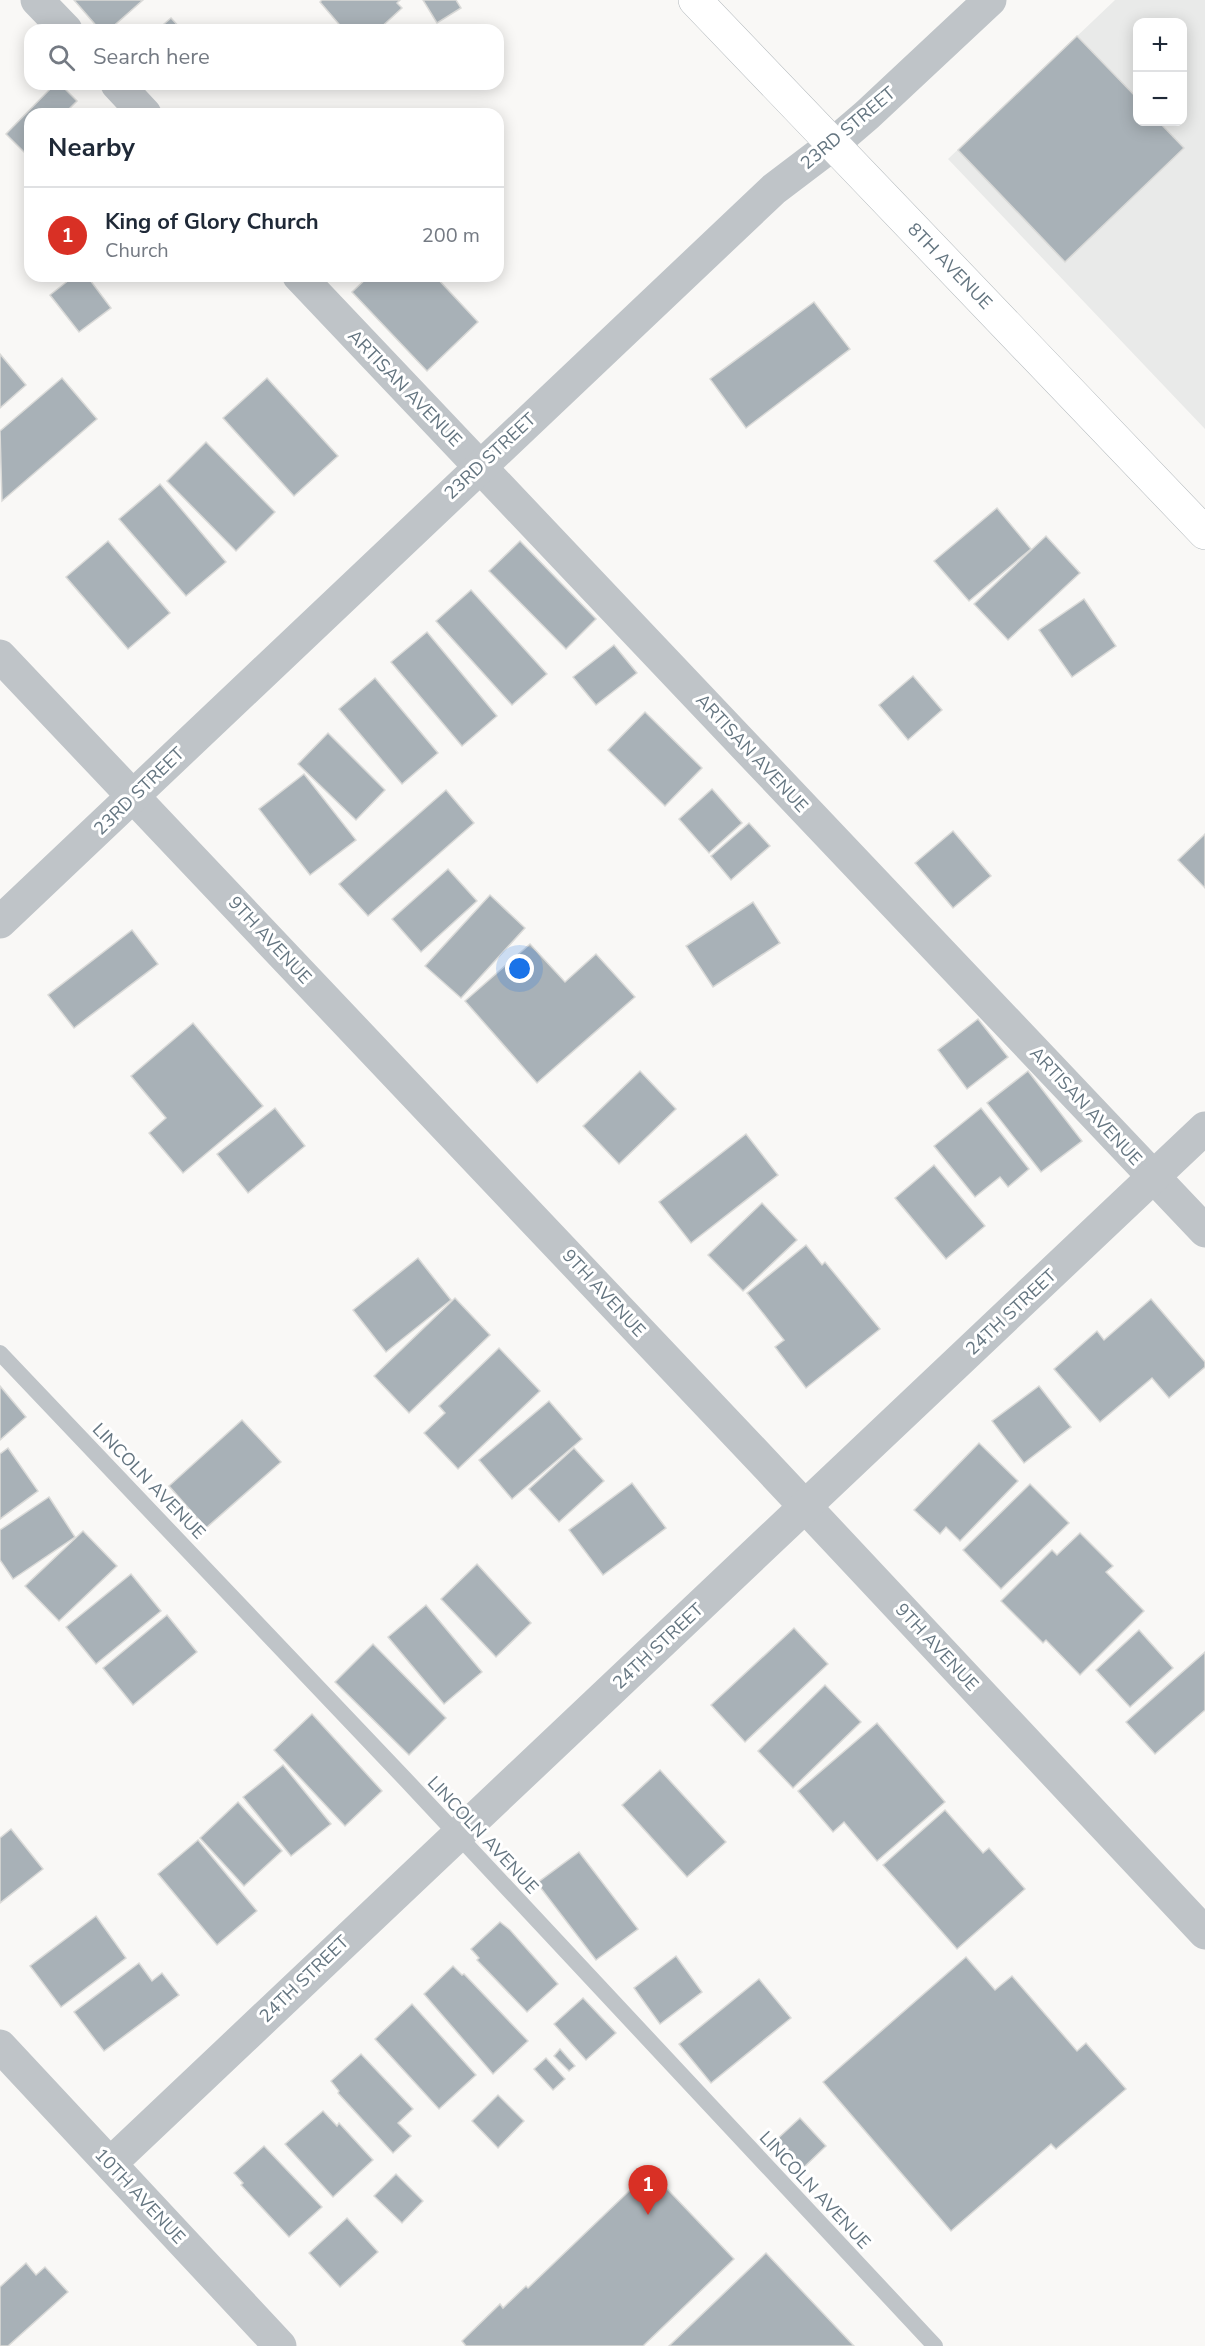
<!DOCTYPE html>
<html lang="en">
<head>
<meta charset="utf-8">
<style>
	body { margin:0; font-family:"Nunito Sans",sans-serif; background:#f2f2f3; color:#1f2937 }
	.controls { position:absolute; right:18px; top:18px; display:grid; overflow:hidden; border-radius:12px; box-shadow:0 3px 15px #0003 }
	.controls button { width:54px; height:54px; display:grid; place-items:center; padding:0; border:0; border-bottom:2px solid #e0e1e3; background:#fff; color:#1f2937; font:30px sans-serif }
	.you { position:absolute; left:520px; top:969px; width:21px; height:21px; margin:-15px; border:4px solid #fff; border-radius:50%; background:#1a73e8; box-shadow:0 0 0 9px #1a73e833 }
	.badge { display:grid; place-items:center; width:39px; height:39px; border-radius:50%; background:#d93025; color:#fff; font-size:20px; font-weight:700 }
	.pin { position:absolute; translate:-50% -50px; filter:drop-shadow(0 2px 3px #0008) }
	.pin::after { content:''; position:absolute; top:32px; width:21px; height:18px; background:inherit; clip-path:polygon(0 0,100% 0,50% 100%) }
	.list { margin:0; padding:0; list-style:none }
	h2 { display:flex; justify-content:space-between; align-items:center; height:78px; margin:0; padding:0 24px; font-size:26px }
	h2 small { font-size:20px; font-weight:400; color:#747a83 }
	.list li { display:grid; grid-template-columns:39px 1fr auto; gap:18px; align-items:center; box-sizing:border-box; height:96px; padding:0 24px; border-top:2px solid #e0e1e3 }
	.list b { display:block; font-size:22px; white-space:nowrap }
	.list p { margin:0; font-size:20px; white-space:nowrap; color:#747a83 }
	.list em { font-size:20px; font-style:normal; color:#747a83 }
	.icon { flex:none; width:33px; height:33px; fill:none; stroke:currentColor; stroke-width:2; stroke-linecap:round; stroke-linejoin:round }
	.map { position:relative; flex:none; width:1205px; height:2346px; overflow:hidden }
	.search { position:absolute; background:#fff; box-shadow:0 3px 15px #0003; left:24px; top:24px; width:480px; height:66px; display:flex; align-items:center; gap:15px; box-sizing:border-box; padding:0 21px; border-radius:18px; color:#747a83; font-size:22px }
	.panel { position:absolute; background:#fff; box-shadow:0 3px 15px #0003; left:24px; top:108px; width:480px; height:174px; border-radius:18px }
	.map>svg:first-child { display:block }
	.built { fill:#e9eae9; fill-rule:evenodd }
	.building { fill:#a8b1b7; stroke:#dadad8; stroke-width:1.5 }
	.lines { fill:none; stroke-linecap:round; stroke-linejoin:round }
	.secondary-casing { stroke:#b2b8bc; stroke-width:34 }
	.service { stroke:#bfc4c8; stroke-width:16 }
	.minor { stroke:#bfc4c8; stroke-width:33 }
	.secondary { stroke:#fff; stroke-width:33 }
	.labels { text-anchor:middle; dominant-baseline:central; stroke-width:6; stroke-linejoin:round; paint-order:stroke }
	.street-label { font-size:18px; fill:#647580; stroke:#fff }
</style>
</head>
<body>
<div class="map">
<svg width="1205" height="2346" viewBox="0 0 1205 2346">
	<rect width="100%" height="100%" fill="#f9f8f6"/>
	<!-- built -->
	<path class="built" d="M 1115,0 L 1205,0 L 1205,429 L 948,159 ZM 1138,22 L 1182,22 L 1182,122 L 1138,122 Z"/>
	<!-- building -->
	<g class="building">
		<polygon points="74,0 143,0 109,30 100,30"/>
		<polygon points="322,0 400,0 397,3 402,8 378,30 344,30 320,2"/>
		<polygon points="423,0 456,0 461,8 437,23"/>
		<polygon points="171,18 182,30 157,30"/>
		<polygon points="1077,36 1138,99 1138,122 1159,122 1184,148 1065,262 958,150"/>
		<polygon points="55,84 60,84 77,101 64,114 30,114 30,148 25,153 6,134"/>
		<polygon points="74,276 87,276 111,308 79,332 50,295"/>
		<polygon points="369,276 435,276 478,322 427,371 352,292"/>
		<polygon points="814,302 850,349 746,428 710,379"/>
		<polygon points="0,354 26,385 0,408"/>
		<polygon points="62,378 97,419 2,501 0,431"/>
		<polygon points="267,378 338,456 294,496 223,418"/>
		<polygon points="206,442 275,512 236,551 167,481"/>
		<polygon points="160,484 226,562 186,596 119,519"/>
		<polygon points="997,508 1031,549 969,601 934,561"/>
		<polygon points="1046,536 1080,573 1008,640 974,604"/>
		<polygon points="108,541 170,613 128,649 66,577"/>
		<polygon points="520,541 596,619 566,649 489,571"/>
		<polygon points="471,590 547,674 512,705 436,621"/>
		<polygon points="1084,599 1116,646 1072,677 1039,630"/>
		<polygon points="427,632 497,716 462,746 391,662"/>
		<polygon points="614,645 637,673 596,705 573,677"/>
		<polygon points="913,676 942,710 908,740 879,705"/>
		<polygon points="375,678 438,753 402,784 339,709"/>
		<polygon points="645,712 702,768 665,806 608,750"/>
		<polygon points="328,733 385,790 356,820 298,764"/>
		<polygon points="304,774 356,840 310,875 259,809"/>
		<polygon points="712,789 742,823 709,853 679,819"/>
		<polygon points="446,790 474,823 368,916 339,884"/>
		<polygon points="749,823 770,846 731,880 711,856"/>
		<polygon points="953,831 991,876 953,908 915,863"/>
		<polygon points="1205,834 1205,888 1178,860"/>
		<polygon points="448,869 477,901 421,952 392,919"/>
		<polygon points="490,895 525,928 461,998 425,966"/>
		<polygon points="753,902 780,943 713,987 686,946"/>
		<polygon points="132,930 158,964 74,1028 48,995"/>
		<polygon points="530,944 565,982 596,954 635,997 537,1083 465,1001"/>
		<polygon points="978,1019 1008,1057 967,1089 938,1050"/>
		<polygon points="193,1023 263,1106 183,1173 149,1133 166,1118 131,1076"/>
		<polygon points="640,1071 676,1109 619,1164 583,1126"/>
		<polygon points="1028,1071 1082,1141 1041,1172 987,1103"/>
		<polygon points="275,1108 305,1146 248,1193 217,1154"/>
		<polygon points="981,1108 1029,1169 1008,1187 1000,1177 975,1197 934,1146"/>
		<polygon points="746,1134 778,1175 691,1243 659,1202"/>
		<polygon points="934,1165 985,1226 946,1259 895,1198"/>
		<polygon points="762,1203 797,1240 743,1291 708,1255"/>
		<polygon points="806,1245 822,1265 825,1262 880,1329 806,1388 775,1347 784,1340 747,1293"/>
		<polygon points="418,1258 451,1300 386,1352 353,1310"/>
		<polygon points="455,1298 490,1335 409,1413 374,1376"/>
		<polygon points="1151,1299 1205,1362 1205,1367 1169,1398 1152,1378 1100,1422 1054,1369 1097,1331 1104,1340"/>
		<polygon points="499,1348 540,1391 458,1469 424,1433 445,1413 439,1406"/>
		<polygon points="0,1386 26,1417 0,1440"/>
		<polygon points="1039,1386 1071,1427 1024,1463 992,1421"/>
		<polygon points="549,1401 582,1439 512,1499 479,1460"/>
		<polygon points="242,1420 281,1462 206,1528 169,1486"/>
		<polygon points="979,1443 1018,1481 960,1541 946,1527 940,1534 914,1510"/>
		<polygon points="8,1448 38,1491 0,1519 0,1454"/>
		<polygon points="574,1448 604,1481 559,1522 529,1489"/>
		<polygon points="632,1483 666,1528 603,1575 569,1530"/>
		<polygon points="1030,1484 1069,1523 1001,1589 963,1550"/>
		<polygon points="49,1497 75,1537 13,1579 0,1560 0,1530"/>
		<polygon points="83,1531 117,1566 59,1621 25,1586"/>
		<polygon points="1080,1533 1113,1566 1106,1572 1144,1611 1080,1675 1046,1640 1043,1643 1001,1601 1052,1550 1057,1555"/>
		<polygon points="477,1564 531,1623 496,1657 441,1599"/>
		<polygon points="131,1574 161,1611 96,1664 66,1627"/>
		<polygon points="426,1605 482,1672 444,1704 388,1637"/>
		<polygon points="167,1615 197,1652 133,1705 103,1668"/>
		<polygon points="794,1628 828,1664 745,1742 711,1705"/>
		<polygon points="1139,1630 1173,1668 1130,1707 1096,1670"/>
		<polygon points="373,1644 446,1718 409,1755 335,1682"/>
		<polygon points="1205,1652 1205,1710 1155,1754 1126,1722"/>
		<polygon points="825,1685 861,1722 793,1788 758,1751"/>
		<polygon points="312,1714 382,1791 345,1826 274,1750"/>
		<polygon points="877,1723 945,1802 877,1861 844,1822 833,1832 798,1791"/>
		<polygon points="283,1765 331,1824 291,1856 243,1797"/>
		<polygon points="660,1770 726,1842 687,1877 622,1805"/>
		<polygon points="238,1802 282,1851 244,1886 200,1838"/>
		<polygon points="945,1810 983,1853 989,1848 1025,1889 957,1949 883,1865"/>
		<polygon points="11,1829 43,1869 0,1903 0,1838"/>
		<polygon points="198,1840 257,1911 217,1945 158,1874"/>
		<polygon points="579,1852 638,1929 596,1960 537,1883"/>
		<polygon points="96,1916 126,1958 61,2007 30,1966"/>
		<polygon points="500,1922 510,1930 558,1984 527,2012 477,1960 479,1958 471,1949"/>
		<polygon points="676,1956 702,1992 660,2024 634,1988"/>
		<polygon points="966,1957 995,1990 1012,1976 1077,2051 1086,2043 1126,2089 1056,2149 1051,2144 951,2231 823,2082"/>
		<polygon points="139,1963 152,1981 162,1973 179,1995 104,2051 74,2012"/>
		<polygon points="453,1966 462,1975 464,1974 528,2041 493,2074 424,1994"/>
		<polygon points="759,1979 791,2018 711,2083 679,2044"/>
		<polygon points="583,1998 616,2033 586,2060 554,2024"/>
		<polygon points="412,2004 476,2075 439,2109 375,2039"/>
		<polygon points="560,2049 575,2066 569,2071 554,2056"/>
		<polygon points="361,2054 413,2109 398,2123 411,2136 393,2153 338,2093 339,2091 331,2081"/>
		<polygon points="546,2058 565,2079 553,2090 534,2069"/>
		<polygon points="498,2095 524,2121 498,2148 472,2121"/>
		<polygon points="323,2111 337,2126 339,2123 373,2160 333,2197 285,2144"/>
		<polygon points="800,2118 826,2146 801,2170 774,2142"/>
		<polygon points="264,2146 322,2207 289,2237 241,2185 243,2183 234,2173"/>
		<polygon points="650,2171 734,2259 643,2346 466,2346 462,2341 500,2304 503,2308 526,2286 528,2288"/>
		<polygon points="396,2174 423,2201 402,2223 374,2196"/>
		<polygon points="347,2218 378,2252 340,2287 309,2253"/>
		<polygon points="766,2253 854,2346 669,2346"/>
		<polygon points="26,2263 36,2275 45,2267 68,2292 8,2346 0,2346 0,2287"/>
	</g>
	<g class="lines">
		<defs>
			<polyline id="secondary" points="695,0 1205,533"/>
		</defs>
		<!-- secondary casing -->
		<use href="#secondary" class="secondary-casing"/>
		<!-- service -->
		<polyline class="service" points="0,1353 407,1781 935,2346"/>
		<!-- minor -->
		<g class="minor">
			<polyline points="37,0 66,30"/>
			<polyline points="117,84 145,114"/>
			<polyline points="299,276 1205,1231"/>
			<polyline points="0,656 769,1468 1205,1933"/>
			<polyline points="0,922 774,189 832,145 867,115 990,0"/>
			<polyline points="0,2046 280,2346"/>
			<polyline points="111,2163 1205,1128"/>
		</g>
		<!-- secondary -->
		<use href="#secondary" class="secondary"/>
	</g>
	<g class="labels">
		<!-- street labels -->
		<g class="street-label">
			<text transform="translate(848 128) rotate(-40)">23RD STREET</text>
			<text transform="translate(950 266) rotate(46)">8TH AVENUE</text>
			<text transform="translate(405 388) rotate(46)">ARTISAN AVENUE</text>
			<text transform="translate(490 456) rotate(-43)">23RD STREET</text>
			<text transform="translate(752 753) rotate(47)">ARTISAN AVENUE</text>
			<text transform="translate(139 791) rotate(-44)">23RD STREET</text>
			<text transform="translate(270 940) rotate(47)">9TH AVENUE</text>
			<text transform="translate(1086 1106) rotate(47)">ARTISAN AVENUE</text>
			<text transform="translate(604 1293) rotate(47)">9TH AVENUE</text>
			<text transform="translate(1011 1312) rotate(-43)">24TH STREET</text>
			<text transform="translate(149 1481) rotate(46)">LINCOLN AVENUE</text>
			<text transform="translate(658 1646) rotate(-43)">24TH STREET</text>
			<text transform="translate(937 1647) rotate(47)">9TH AVENUE</text>
			<text transform="translate(483 1835) rotate(47)">LINCOLN AVENUE</text>
			<text transform="translate(304 1979) rotate(-44)">24TH STREET</text>
			<text transform="translate(815 2190) rotate(47)">LINCOLN AVENUE</text>
			<text transform="translate(140 2196) rotate(47)">10TH AVENUE</text>
		</g>
	</g>
</svg>
<div class="controls">
<button>+</button>
<button>−</button>
</div>
<div class="you"></div>
<div class="pin badge" style="left:648px;top:2215px">1</div>
<div class="search"><svg class="icon" aria-label="search" viewBox="0 0 24 24"><circle cx="10" cy="10" r="6"/><path d="M15 15l6 6"/></svg>Search here</div>
<section class="panel">
<h2>Nearby<small></small></h2>
<ul class="list">
<li><span class="badge">1</span><div><b>King of Glory Church</b><p>Church</p></div><em>200 m</em></li>
</ul>
</section>
</div>
</body>
</html>
